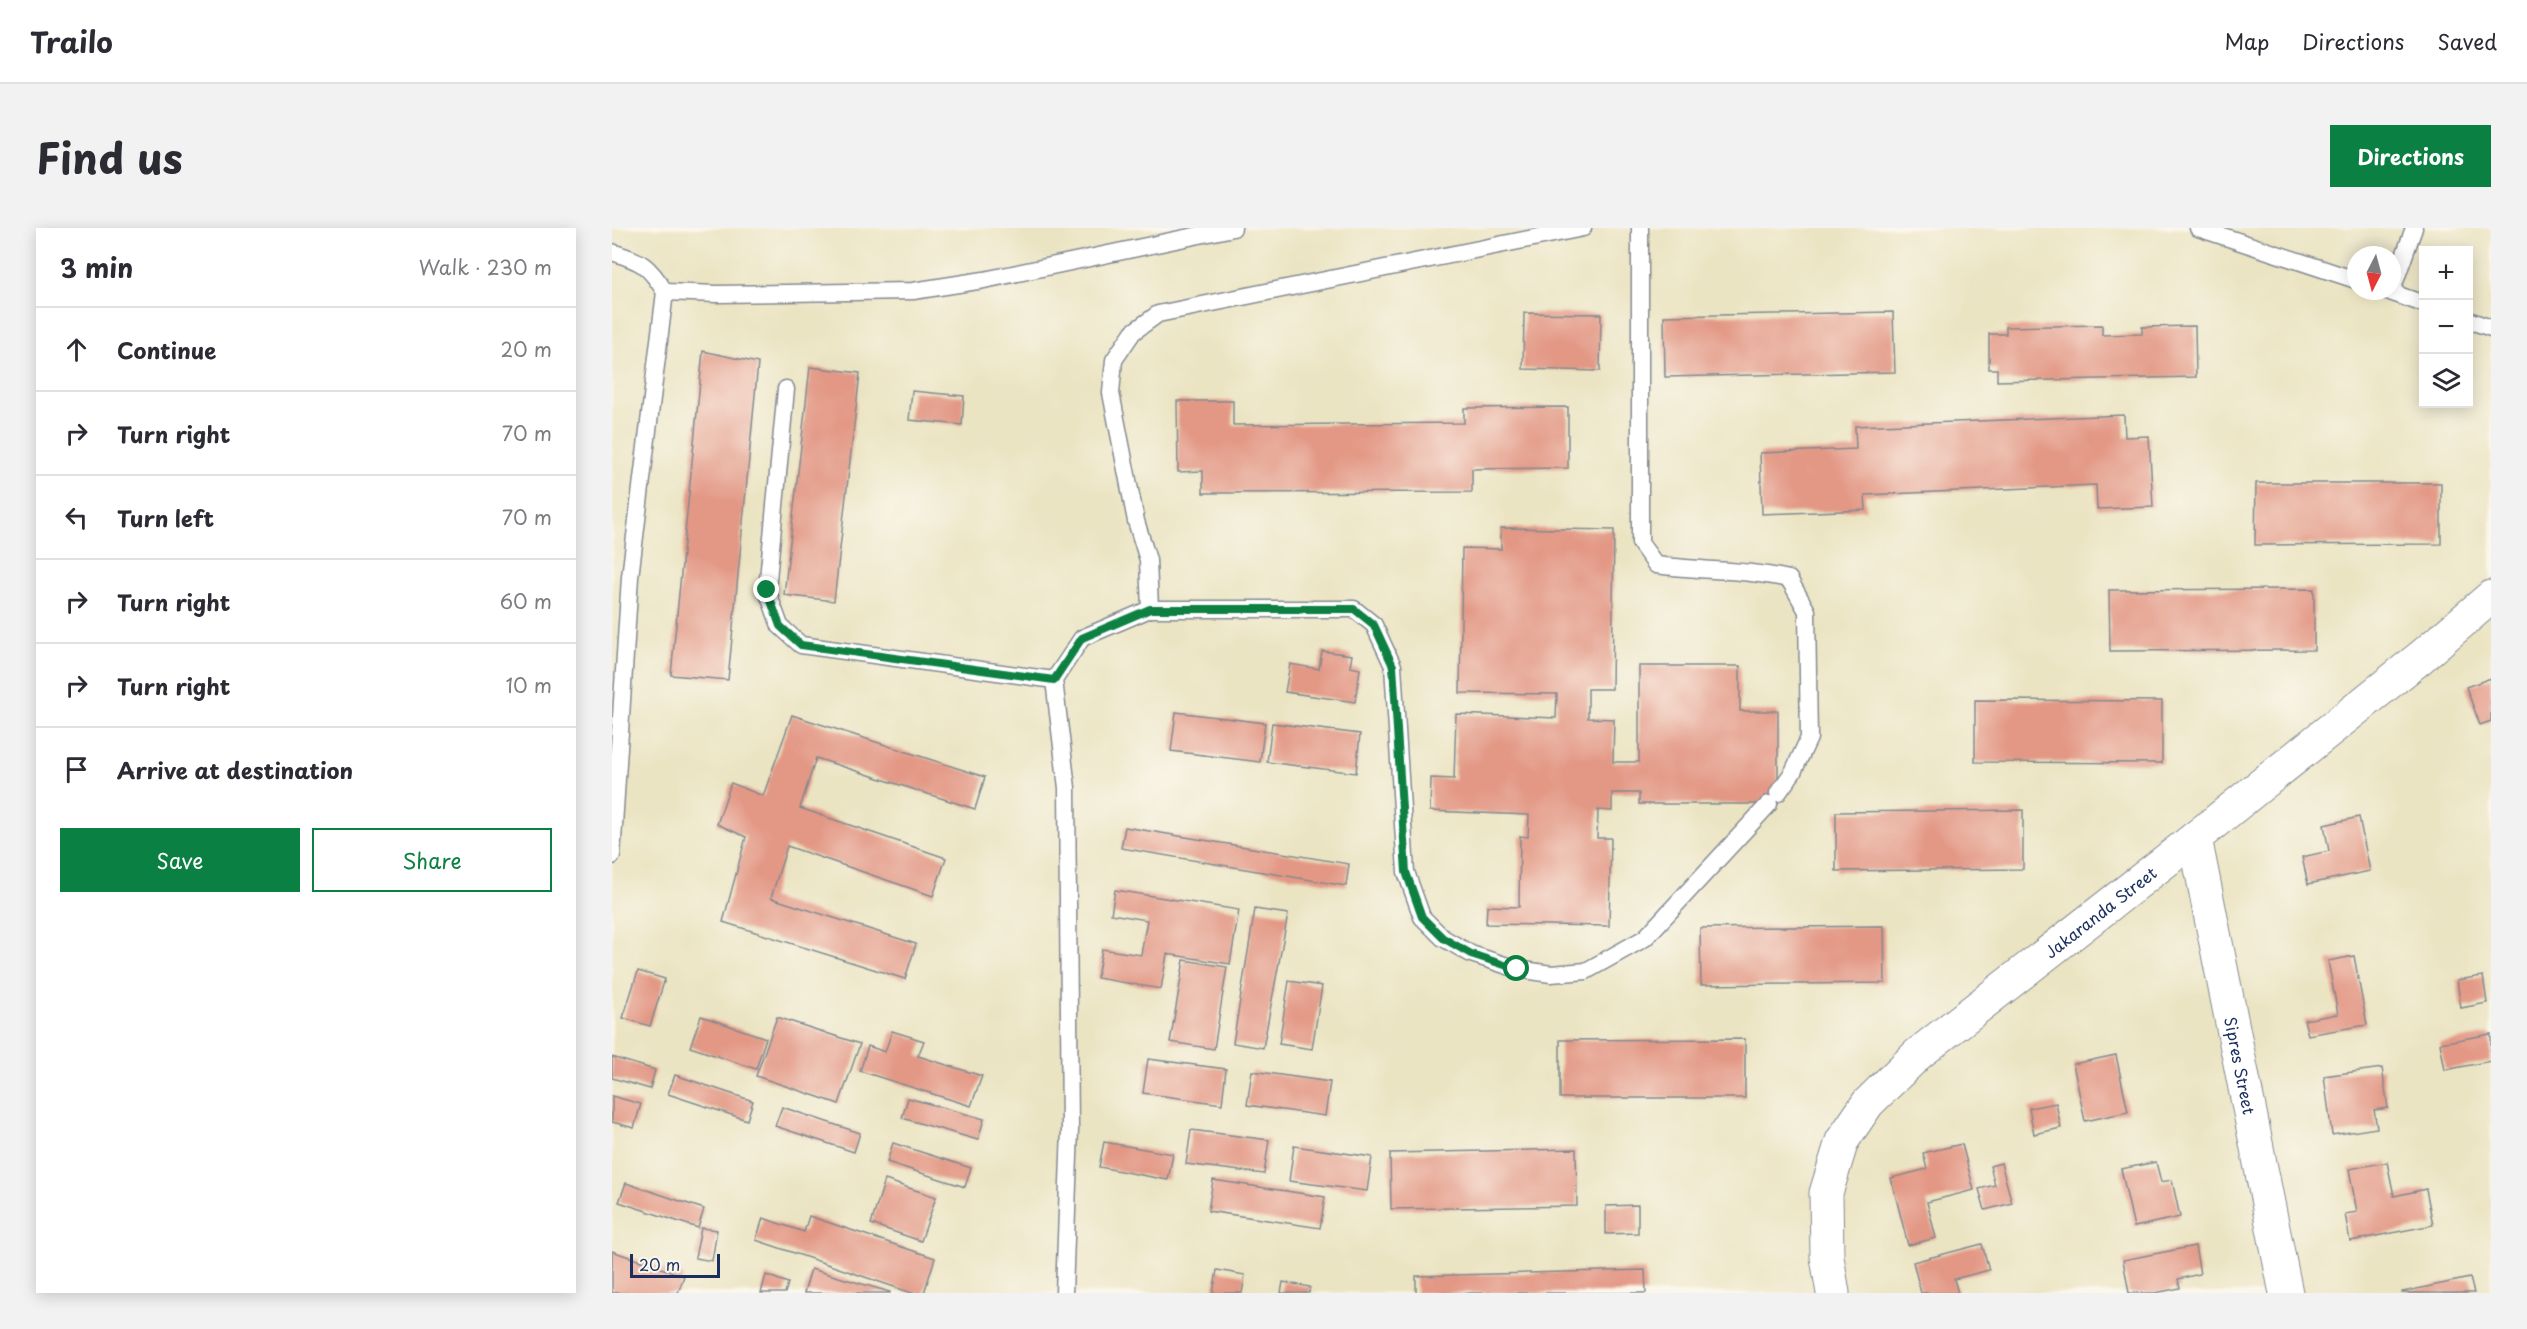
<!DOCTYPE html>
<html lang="en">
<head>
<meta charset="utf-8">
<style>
	body { margin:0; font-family:"Playpen Sans",sans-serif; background:#f2f2f3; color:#2b2b33 }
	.controls { position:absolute; right:18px; top:18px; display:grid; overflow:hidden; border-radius:0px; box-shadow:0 3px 15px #0003 }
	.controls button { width:54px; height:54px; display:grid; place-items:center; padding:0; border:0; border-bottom:2px solid #e1e1e2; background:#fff; color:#2b2b33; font:30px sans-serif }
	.compass { position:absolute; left:1735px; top:18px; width:54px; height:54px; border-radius:50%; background:#fff; box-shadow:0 3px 15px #0003; rotate:186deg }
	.scale { position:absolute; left:18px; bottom:15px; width:90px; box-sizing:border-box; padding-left:6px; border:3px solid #1b2f5e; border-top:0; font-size:16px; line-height:21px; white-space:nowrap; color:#1b2f5e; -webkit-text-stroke:4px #fbf7ec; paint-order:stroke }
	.stop { position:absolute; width:18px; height:18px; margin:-14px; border:4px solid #0b8043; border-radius:50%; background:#fff }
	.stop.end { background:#0b8043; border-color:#fff; box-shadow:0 2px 6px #0008 }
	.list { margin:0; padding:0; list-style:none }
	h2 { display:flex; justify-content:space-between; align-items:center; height:78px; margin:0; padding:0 24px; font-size:26px }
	h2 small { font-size:20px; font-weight:400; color:#7c7c81 }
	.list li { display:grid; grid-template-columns:39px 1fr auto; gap:18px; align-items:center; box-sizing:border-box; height:84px; padding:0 24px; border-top:2px solid #e1e1e2 }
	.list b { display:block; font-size:22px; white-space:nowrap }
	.list em { font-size:20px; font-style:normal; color:#7c7c81 }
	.actions { display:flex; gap:12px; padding:18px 24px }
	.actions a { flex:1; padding:14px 0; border:2px solid #0b8043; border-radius:0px; text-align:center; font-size:21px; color:#0b8043 }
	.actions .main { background:#0b8043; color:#fff }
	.icon { flex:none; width:33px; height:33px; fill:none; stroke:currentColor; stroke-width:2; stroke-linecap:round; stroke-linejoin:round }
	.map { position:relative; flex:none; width:1879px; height:1065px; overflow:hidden; border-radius:0px }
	header { display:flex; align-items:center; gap:36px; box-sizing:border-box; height:84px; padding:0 30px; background:#fff; border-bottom:2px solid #e1e1e2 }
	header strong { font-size:28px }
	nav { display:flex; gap:33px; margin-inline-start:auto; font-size:21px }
	.intro { display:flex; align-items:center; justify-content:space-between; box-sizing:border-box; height:144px; padding:0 36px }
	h1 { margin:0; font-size:42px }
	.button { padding:15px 27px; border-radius:0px; background:#0b8043; color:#fff; font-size:21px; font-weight:700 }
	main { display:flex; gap:36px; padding:0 36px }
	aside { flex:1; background:#fff; border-radius:0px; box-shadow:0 3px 15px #0003 }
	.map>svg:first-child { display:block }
	.building { fill:#e39885 }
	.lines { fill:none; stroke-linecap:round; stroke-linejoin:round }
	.lane-casing { stroke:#838a90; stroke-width:19 }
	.street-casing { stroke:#838a90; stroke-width:35 }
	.lane { stroke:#fff; stroke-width:16 }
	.street { stroke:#fff; stroke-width:33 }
	.route { stroke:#0b8043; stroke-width:8 }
	.labels { text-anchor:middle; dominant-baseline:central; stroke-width:5; stroke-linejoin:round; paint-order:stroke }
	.street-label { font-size:16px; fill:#1b2f5e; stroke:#fbf7ec }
</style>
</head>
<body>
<header>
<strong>Trailo</strong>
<nav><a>Map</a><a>Directions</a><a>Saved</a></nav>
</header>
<div class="intro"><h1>Find us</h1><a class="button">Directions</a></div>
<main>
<aside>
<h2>3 min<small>Walk · 230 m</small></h2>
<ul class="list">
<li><svg class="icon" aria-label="ahead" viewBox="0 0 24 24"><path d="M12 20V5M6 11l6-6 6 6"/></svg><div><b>Continue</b></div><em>20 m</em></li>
<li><svg class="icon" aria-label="right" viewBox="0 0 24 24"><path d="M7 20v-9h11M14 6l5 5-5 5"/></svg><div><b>Turn right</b></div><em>70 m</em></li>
<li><svg class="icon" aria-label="left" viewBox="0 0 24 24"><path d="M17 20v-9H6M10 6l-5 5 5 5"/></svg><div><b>Turn left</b></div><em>70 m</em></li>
<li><svg class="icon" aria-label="right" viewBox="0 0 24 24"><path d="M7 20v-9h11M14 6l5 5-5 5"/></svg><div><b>Turn right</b></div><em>60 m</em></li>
<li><svg class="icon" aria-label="right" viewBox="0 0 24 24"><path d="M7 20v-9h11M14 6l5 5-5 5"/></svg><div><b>Turn right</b></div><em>10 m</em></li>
<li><svg class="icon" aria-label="arrive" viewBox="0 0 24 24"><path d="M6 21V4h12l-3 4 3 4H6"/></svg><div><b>Arrive at destination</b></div></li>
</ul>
<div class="actions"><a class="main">Save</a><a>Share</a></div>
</aside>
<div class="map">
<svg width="1879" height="1065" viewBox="0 0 1879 1065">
	<rect width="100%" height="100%" fill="#fbf7ec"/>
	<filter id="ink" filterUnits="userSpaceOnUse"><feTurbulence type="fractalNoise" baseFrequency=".0167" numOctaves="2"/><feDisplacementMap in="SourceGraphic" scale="12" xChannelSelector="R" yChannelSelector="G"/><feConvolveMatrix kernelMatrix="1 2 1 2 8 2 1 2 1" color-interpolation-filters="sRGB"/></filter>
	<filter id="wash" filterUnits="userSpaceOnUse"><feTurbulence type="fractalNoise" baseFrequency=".008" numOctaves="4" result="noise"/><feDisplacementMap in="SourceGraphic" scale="24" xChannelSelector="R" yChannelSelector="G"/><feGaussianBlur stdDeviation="1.35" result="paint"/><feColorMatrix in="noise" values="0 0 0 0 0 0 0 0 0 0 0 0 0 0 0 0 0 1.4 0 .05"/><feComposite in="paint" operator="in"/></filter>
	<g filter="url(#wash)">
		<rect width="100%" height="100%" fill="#ebe4c3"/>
		<g id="blocks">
			<!-- building -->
			<g class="building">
				<polygon points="1281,84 1283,144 1053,149 1052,88"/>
				<polygon points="912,85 989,86 988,143 911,141"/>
				<polygon points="1490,97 1490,107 1530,106 1530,99 1583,98 1584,149 1385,153 1385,141 1377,141 1377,106 1394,106 1394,99"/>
				<polygon points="91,123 146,135 116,452 59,447"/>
				<polygon points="198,139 248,145 222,373 172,367"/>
				<polygon points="300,163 352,168 350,197 297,192"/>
				<polygon points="565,173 621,173 621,197 852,195 852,180 956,179 956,240 860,241 860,264 591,265 591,243 566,244"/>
				<polygon points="1512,187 1513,209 1537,208 1541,279 1485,281 1484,257 1253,267 1254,282 1150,286 1148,225 1244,221 1243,198"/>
				<polygon points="1644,255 1829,255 1829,316 1643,317"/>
				<polygon points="889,300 1002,302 1000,461 976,461 976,490 1002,491 1001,534 1027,534 1027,438 1128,438 1128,483 1166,483 1166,576 1027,576 1027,565 1000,565 1000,583 986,582 985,610 999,610 997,698 874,696 875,678 907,679 908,608 916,609 917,587 818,583 819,550 842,551 844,486 944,490 945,466 848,465 850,320 889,321"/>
				<polygon points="1702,361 1702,422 1498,423 1497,362"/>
				<polygon points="710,423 740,427 738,439 748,441 743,474 673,464 678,436 707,441"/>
				<polygon points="1879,450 1879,493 1868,497 1854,459"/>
				<polygon points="1363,472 1550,473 1550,535 1363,534"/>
				<polygon points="564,484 653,495 648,534 559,523"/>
				<polygon points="180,487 373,549 363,581 204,530 188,580 334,630 321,668 175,618 159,670 304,716 293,751 111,694 134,609 105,596 119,555 151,568"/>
				<polygon points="660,495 748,506 744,545 655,534"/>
				<polygon points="1411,582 1411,641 1224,643 1224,584"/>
				<polygon points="1747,589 1758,643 1696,656 1690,629 1717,623 1712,597"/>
				<polygon points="513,599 737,636 734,658 509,620"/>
				<polygon points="503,662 627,682 618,736 555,726 549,761 485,750 490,721 529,727 535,692 499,686"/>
				<polygon points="643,681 676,686 651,820 621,815"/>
				<polygon points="1272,698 1273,755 1089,757 1088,700"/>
				<polygon points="1742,728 1755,797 1696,807 1692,792 1726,786 1716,733"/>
				<polygon points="572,732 615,739 602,821 558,814"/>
				<polygon points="26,743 53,751 38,798 11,790"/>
				<polygon points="1871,748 1875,775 1849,780 1845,752"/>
				<polygon points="677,753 710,758 700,821 667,816"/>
				<polygon points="89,788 154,810 144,841 78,819"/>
				<polygon points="165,789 248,816 227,876 144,848"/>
				<polygon points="280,803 312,813 306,828 370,848 359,878 248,843 256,818 273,824"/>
				<polygon points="1879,806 1879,833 1833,842 1828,815"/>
				<polygon points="1133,811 1133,870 948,870 948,812"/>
				<polygon points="1504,827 1516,884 1473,893 1461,836"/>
				<polygon points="0,829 43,842 38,861 0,850"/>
				<polygon points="536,831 614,841 610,876 531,865"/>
				<polygon points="1770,840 1776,880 1762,882 1765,900 1720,907 1712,848"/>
				<polygon points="640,843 718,854 713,888 635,877"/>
				<polygon points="63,847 141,873 135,892 56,866"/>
				<polygon points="0,868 29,876 22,900 0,894"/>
				<polygon points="296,870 372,891 366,912 290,890"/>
				<polygon points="1444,875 1449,900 1422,906 1417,880"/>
				<polygon points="170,879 248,905 242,924 163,898"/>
				<polygon points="579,902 657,912 652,946 574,936"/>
				<polygon points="492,914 561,926 556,952 487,939"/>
				<polygon points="281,915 359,940 353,959 275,934"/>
				<polygon points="1350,916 1362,962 1315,974 1324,1010 1296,1017 1279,950 1315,941 1311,925"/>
				<polygon points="682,918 760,929 755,963 677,953"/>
				<polygon points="964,921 965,978 779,981 778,925"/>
				<polygon points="1544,934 1549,954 1560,952 1568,989 1522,999 1509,941"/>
				<polygon points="1775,934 1782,968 1814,961 1821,997 1738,1013 1733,986 1745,984 1737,941"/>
				<polygon points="1389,935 1400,975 1373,982 1367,961 1383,957 1378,938"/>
				<polygon points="273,952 324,969 309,1013 259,996"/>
				<polygon points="601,952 713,969 708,1000 596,983"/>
				<polygon points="14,955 92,981 86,1000 7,974"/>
				<polygon points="1026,977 1026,1005 994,1006 994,978"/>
				<polygon points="197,988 323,1030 312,1065 300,1065 144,1012 151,990 192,1004"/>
				<polygon points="89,1000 105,1002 100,1033 83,1030"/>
				<polygon points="1370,1016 1377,1042 1342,1051 1346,1065 1309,1065 1301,1034"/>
				<polygon points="1583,1018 1588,1046 1566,1051 1568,1060 1543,1065 1517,1065 1511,1032"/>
				<polygon points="0,1023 72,1048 66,1065 0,1065"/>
				<polygon points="199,1041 278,1064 278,1065 192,1065"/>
				<polygon points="605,1042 633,1047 630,1065 601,1065"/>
				<polygon points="1033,1042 1034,1065 804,1065 804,1048"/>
				<polygon points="154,1047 176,1055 173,1065 149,1065"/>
				<polygon points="1858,1050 1862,1065 1790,1065 1790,1064"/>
				<polygon points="671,1054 698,1059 697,1065 669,1065"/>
			</g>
		</g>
	</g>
	<g filter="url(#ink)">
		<use href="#blocks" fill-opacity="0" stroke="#838a90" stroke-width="1.5"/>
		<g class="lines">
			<defs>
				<g id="lane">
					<path d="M 1028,0 L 1028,315 L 1044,337 C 1088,343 1133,341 1177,351 L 1195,383 L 1197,510 L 1181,544 L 1166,565"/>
					<polyline points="1586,0 1744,52"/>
					<path d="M 0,24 C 30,34 36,36 53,64 L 18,349 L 0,628"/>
					<polyline points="1780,62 1802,0"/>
					<polyline points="1775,63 1812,76"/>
					<polyline points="53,64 105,66 301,63 372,52 621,0"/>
					<polyline points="1856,92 1879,100"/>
					<polyline points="174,161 155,362 168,398 189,417 442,452"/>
					<polyline points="538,381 742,381 762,397 781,438 794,644 810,689 831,710 859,726 905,741 939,746 974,743 1033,710 1157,576"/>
					<polyline points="452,1065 458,901 455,560 442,452 470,410 538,381 536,332 524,293 499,165 502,132 521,104 546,86 971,0"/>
				</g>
				<g id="street">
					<path id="s1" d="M 1583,610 L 1674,1065"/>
					<path id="s2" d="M 1221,1065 L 1215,1029 L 1214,965 L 1230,913 L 1256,875 L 1306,826 L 1583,610 L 1809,429 L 1879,369"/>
				</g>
			</defs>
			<!-- lane casing -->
			<use href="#lane" class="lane-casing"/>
			<!-- street casing -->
			<use href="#street" class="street-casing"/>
			<!-- lane -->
			<use href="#lane" class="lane"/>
			<!-- street -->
			<use href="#street" class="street"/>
		</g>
	</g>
	<g class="lines" filter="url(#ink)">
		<!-- route -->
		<polyline class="route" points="155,362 168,398 189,417 442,452 470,410 538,381 742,381 762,397 781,438 794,644 810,689 831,710 859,726 905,741"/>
	</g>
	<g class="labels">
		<!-- street labels -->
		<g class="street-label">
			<text stroke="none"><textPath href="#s2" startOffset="502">Jakaranda Street</textPath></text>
			<text stroke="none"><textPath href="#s1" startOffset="232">Sipres Street</textPath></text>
		</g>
	</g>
</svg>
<div class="controls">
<button>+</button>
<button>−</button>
<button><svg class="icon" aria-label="layers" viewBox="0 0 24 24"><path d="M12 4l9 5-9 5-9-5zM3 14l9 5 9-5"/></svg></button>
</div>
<svg class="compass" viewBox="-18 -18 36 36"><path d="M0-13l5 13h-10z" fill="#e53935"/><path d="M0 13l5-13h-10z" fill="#7c7c81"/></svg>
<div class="scale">20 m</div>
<div class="stop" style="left:905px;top:741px"></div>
<div class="stop end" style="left:155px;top:362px"></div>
</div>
</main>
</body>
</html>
